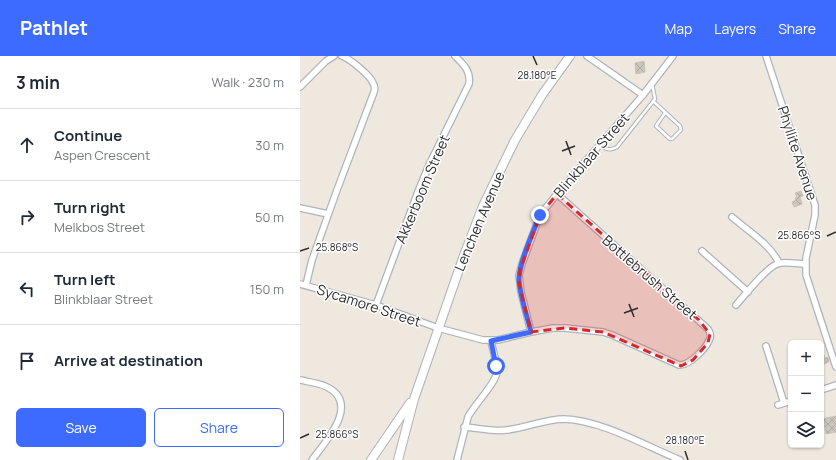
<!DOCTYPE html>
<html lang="en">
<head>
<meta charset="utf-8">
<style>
	body { margin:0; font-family:Manrope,sans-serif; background:#f2f2f3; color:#1f2937 }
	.controls { position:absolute; right:12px; bottom:12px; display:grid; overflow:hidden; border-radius:6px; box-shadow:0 1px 3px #0004 }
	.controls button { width:36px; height:36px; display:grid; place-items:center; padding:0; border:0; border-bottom:1px solid #e0e1e3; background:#fff; color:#1f2937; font:20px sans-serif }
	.stop { position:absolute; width:12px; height:12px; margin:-9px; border:3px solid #3d6aff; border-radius:50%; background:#fff }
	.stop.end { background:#3d6aff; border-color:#fff; box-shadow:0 1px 4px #0008 }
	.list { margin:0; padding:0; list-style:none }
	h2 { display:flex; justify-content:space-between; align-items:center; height:52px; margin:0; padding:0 16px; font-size:17px }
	h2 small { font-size:13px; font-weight:400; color:#747a83 }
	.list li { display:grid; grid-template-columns:26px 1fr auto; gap:12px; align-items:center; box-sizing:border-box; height:72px; padding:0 16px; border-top:1px solid #e0e1e3 }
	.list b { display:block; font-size:15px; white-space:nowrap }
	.list p { margin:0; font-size:13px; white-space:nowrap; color:#747a83 }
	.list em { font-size:13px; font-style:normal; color:#747a83 }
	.actions { display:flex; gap:8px; padding:12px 16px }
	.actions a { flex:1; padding:9px 0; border:1px solid #3d6aff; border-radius:6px; text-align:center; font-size:14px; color:#3d6aff }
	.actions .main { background:#3d6aff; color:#fff }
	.icon { flex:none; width:22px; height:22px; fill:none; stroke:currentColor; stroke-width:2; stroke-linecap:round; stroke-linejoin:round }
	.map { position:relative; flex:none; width:536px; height:404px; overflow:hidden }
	header { display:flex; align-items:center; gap:24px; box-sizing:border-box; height:56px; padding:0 20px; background:#3d6aff; color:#fff }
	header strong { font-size:19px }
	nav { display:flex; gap:22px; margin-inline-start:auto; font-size:14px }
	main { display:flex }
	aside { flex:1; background:#fff }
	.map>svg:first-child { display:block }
	.building { fill:url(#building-cross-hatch); stroke:#cbc4b8 }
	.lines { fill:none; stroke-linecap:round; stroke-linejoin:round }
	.service-casing { stroke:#afb3bd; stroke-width:4.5 }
	.minor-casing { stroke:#afb3bd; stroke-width:8 }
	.secondary-casing { stroke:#afb3bd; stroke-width:10 }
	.service { stroke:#fff; stroke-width:2.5 }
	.minor { stroke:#fff; stroke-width:5.5 }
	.secondary { stroke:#fff; stroke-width:8 }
	.route { stroke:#3d6aff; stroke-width:5 }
	.marked { fill:#d62828; fill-opacity:0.2; stroke:#d62828; stroke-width:3; stroke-dasharray:8 5; stroke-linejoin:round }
	.ticks { fill:none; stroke:#2d2d2d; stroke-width:1.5 }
	.labels { text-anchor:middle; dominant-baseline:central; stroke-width:3; stroke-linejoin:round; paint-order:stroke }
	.street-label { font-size:14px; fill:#2d2d2d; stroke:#fff }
	.ticks-label { font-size:10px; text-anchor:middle; fill:#2d2d2d; stroke:#fff; stroke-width:3; stroke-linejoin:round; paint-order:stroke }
</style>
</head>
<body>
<header>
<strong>Pathlet</strong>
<nav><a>Map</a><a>Layers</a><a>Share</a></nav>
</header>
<main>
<aside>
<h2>3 min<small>Walk · 230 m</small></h2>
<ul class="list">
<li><svg class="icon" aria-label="ahead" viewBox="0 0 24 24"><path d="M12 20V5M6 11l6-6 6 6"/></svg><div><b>Continue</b><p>Aspen Crescent</p></div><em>30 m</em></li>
<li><svg class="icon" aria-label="right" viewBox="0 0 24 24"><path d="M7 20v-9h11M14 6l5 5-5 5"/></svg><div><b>Turn right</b><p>Melkbos Street</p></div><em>50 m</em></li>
<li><svg class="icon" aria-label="left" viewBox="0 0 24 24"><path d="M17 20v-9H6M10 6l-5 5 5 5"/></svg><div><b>Turn left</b><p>Blinkblaar Street</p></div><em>150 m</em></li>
<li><svg class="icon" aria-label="arrive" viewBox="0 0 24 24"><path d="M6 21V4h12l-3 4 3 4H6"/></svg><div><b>Arrive at destination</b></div></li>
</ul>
<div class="actions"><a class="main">Save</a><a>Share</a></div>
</aside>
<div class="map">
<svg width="536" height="404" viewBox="0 0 536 404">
	<defs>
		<pattern id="building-cross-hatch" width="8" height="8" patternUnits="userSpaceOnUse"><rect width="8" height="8" fill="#cbc6bd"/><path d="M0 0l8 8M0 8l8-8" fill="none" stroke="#afaaa3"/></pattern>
	</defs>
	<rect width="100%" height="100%" fill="#efe8df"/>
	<!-- building -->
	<g class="building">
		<polygon points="344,5 345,16 336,18 335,7"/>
		<polygon points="501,135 503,140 500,141 502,148 494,151 492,146 496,144 495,142 497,141 495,137"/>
		<polygon points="521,291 525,302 528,301 529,306 521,309"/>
		<polygon points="536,360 536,376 526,378 524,367 521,368 521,363"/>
	</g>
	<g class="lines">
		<defs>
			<g id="service">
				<polyline points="353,45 380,70 381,74 372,83 370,83 356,70 365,57"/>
				<path d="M 300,90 C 306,93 310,95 317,91 L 355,43 L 352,28"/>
			</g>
			<g id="minor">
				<polyline points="287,0 343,39"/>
				<polyline points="466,0 515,149 515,159 506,202 506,219 536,311"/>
				<polyline points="0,31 26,5 34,0"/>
				<polyline points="0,152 28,158"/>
				<path d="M 432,161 C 448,175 470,188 479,207"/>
				<polyline points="402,195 448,236"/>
				<path d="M 0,228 L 76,249 L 138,272 L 183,284 L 198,284 L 231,276 L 253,272 L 265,272 L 303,276 L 312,279 L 379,309 C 389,310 407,292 410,282 C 411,279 410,276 408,273 L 257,138"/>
				<path d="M 6,229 L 12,204 L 37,134 L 74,36 C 75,33 75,30 73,27 C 70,19 50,3 42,0"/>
				<path d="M 76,249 L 119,133 L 129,109 L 169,28 C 171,15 164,9 155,0"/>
				<path d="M 436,249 C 445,239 466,212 477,208 C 485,205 496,208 505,208"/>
				<polyline points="231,276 221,236 219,219 222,208 240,159 257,138 343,39 373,0"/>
				<polyline points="466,290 484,347"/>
				<path d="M 0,324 C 9,326 19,327 27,331 C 61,348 25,386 12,404"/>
				<polyline points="521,334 536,329"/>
				<polyline points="478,349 491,345"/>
				<path d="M 164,371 C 178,372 194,376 207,374 C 226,372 245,363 264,363 C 301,364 346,390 380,404"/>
				<path d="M 157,404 L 168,361 C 174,349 196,327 197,316 C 197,306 193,295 191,285"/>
			</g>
			<g id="secondary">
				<polyline points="71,404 110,347"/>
				<polyline points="98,404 114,343 163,202 183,150 215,84 242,39 270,0"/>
			</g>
		</defs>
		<!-- service casing -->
		<use href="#service" class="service-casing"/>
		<!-- minor casing -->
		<use href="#minor" class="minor-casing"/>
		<!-- secondary casing -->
		<use href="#secondary" class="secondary-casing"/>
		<!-- service -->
		<use href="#service" class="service"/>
		<!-- minor -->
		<use href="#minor" class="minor"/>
		<!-- secondary -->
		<use href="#secondary" class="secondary"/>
	</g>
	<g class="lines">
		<!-- route -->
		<path class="route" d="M 196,310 L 191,285 L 231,276 C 227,260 220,240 219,224 C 218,209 234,174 240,159"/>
	</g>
	<!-- marked area -->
	<path class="marked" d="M 257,138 L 399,264 L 410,278 L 408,287 L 393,304 L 381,310 L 303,276 L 265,272 L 231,276 L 219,227 L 220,214 L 240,159 Z"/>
	<!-- ticks -->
	<path class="ticks" d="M 233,0 L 237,9M 266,85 L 271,99M 262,95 L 275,90M 527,180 L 536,176M 0,195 L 9,192M 329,248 L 334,261M 324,257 L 338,252M 0,382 L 9,378M 385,395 L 388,404"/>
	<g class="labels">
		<!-- street labels -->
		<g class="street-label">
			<text transform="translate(498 97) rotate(72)">Phyllite Avenue</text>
			<text transform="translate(291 99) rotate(-49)">Blinkblaar Street</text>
			<text transform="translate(122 133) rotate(-67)">Akkerboom Street</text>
			<text transform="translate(179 165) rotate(-67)">Lenchen Avenue</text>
			<text transform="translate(350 221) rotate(41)">Bottlebrush Street</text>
			<text transform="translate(69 249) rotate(18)">Sycamore Street</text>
		</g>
	</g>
	<g class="ticks-label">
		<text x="237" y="23">28.180°E</text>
		<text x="499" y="183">25.866°S</text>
		<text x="37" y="195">25.868°S</text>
		<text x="37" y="382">25.866°S</text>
		<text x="385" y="388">28.180°E</text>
	</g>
</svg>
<div class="controls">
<button>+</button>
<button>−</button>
<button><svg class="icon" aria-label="layers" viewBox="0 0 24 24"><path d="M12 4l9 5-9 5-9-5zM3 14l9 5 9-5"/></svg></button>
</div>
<div class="stop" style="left:196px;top:310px"></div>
<div class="stop end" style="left:240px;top:159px"></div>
</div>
</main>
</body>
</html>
